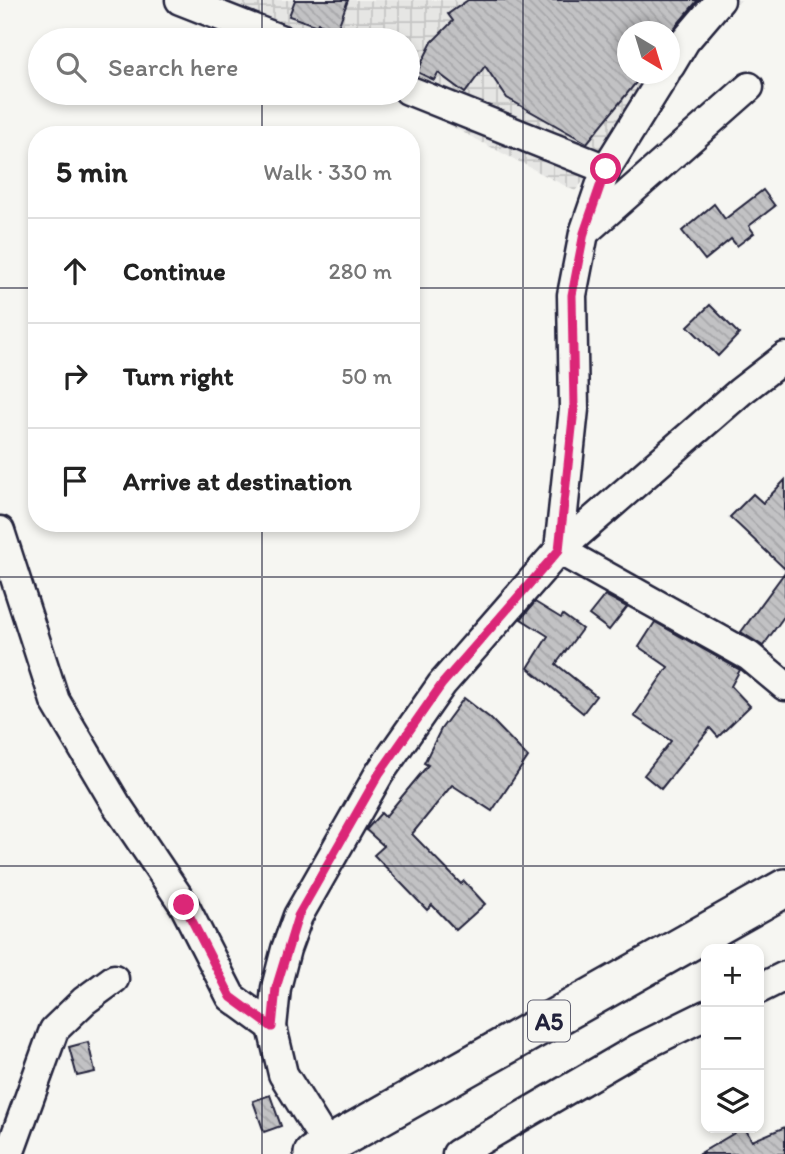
<!DOCTYPE html>
<html lang="en">
<head>
<meta charset="utf-8">
<style>
	body { margin:0; font-family:Itim,sans-serif; background:#f2f2f2; color:#222 }
	.controls { position:absolute; right:21px; bottom:21px; display:grid; overflow:hidden; border-radius:14px; box-shadow:0 4px 10px #0003 }
	.controls button { width:63px; height:63px; display:grid; place-items:center; padding:0; border:0; border-bottom:2px solid #e0e0e0; background:#fff; color:#222; font:35px sans-serif }
	.compass { position:absolute; left:617px; top:21px; width:63px; height:63px; border-radius:50%; background:#fff; box-shadow:0 4px 10px #0003; rotate:142deg }
	.stop { position:absolute; width:21px; height:21px; margin:-16px; border:5px solid #db2777; border-radius:50%; background:#fff }
	.stop.end { background:#db2777; border-color:#fff; box-shadow:0 2px 7px #0008 }
	.list { margin:0; padding:0; list-style:none }
	h2 { display:flex; justify-content:space-between; align-items:center; height:91px; margin:0; padding:0 28px; font-size:30px }
	h2 small { font-size:23px; font-weight:400; color:#767676 }
	.list li { display:grid; grid-template-columns:46px 1fr auto; gap:21px; align-items:center; box-sizing:border-box; height:105px; padding:0 28px; border-top:2px solid #e0e0e0 }
	.list b { display:block; font-size:26px; white-space:nowrap }
	.list em { font-size:23px; font-style:normal; color:#767676 }
	.icon { flex:none; width:38px; height:38px; fill:none; stroke:currentColor; stroke-width:2; stroke-linecap:round; stroke-linejoin:round }
	.map { position:relative; flex:none; width:785px; height:1154px; overflow:hidden }
	.search { position:absolute; background:#fff; box-shadow:0 4px 10px #0003; left:28px; top:28px; width:392px; height:77px; display:flex; align-items:center; gap:18px; box-sizing:border-box; padding:0 24px; border-radius:38px; color:#767676; font-size:26px }
	.panel { position:absolute; background:#fff; box-shadow:0 4px 10px #0003; left:28px; top:126px; width:392px; height:406px; border-radius:28px }
	.map>svg:first-child { display:block }
	.industrial { fill:url(#industrial-grid); fill-rule:evenodd }
	.building { fill:url(#building-back-hatch); stroke:#22223b; stroke-width:2 }
	.lines { fill:none; stroke-linecap:round; stroke-linejoin:round }
	.minor-casing { stroke:#22223b; stroke-width:33 }
	.major-casing { stroke:#22223b; stroke-width:42 }
	.minor { stroke:#f6f6f2; stroke-width:28 }
	.major { stroke:#f6f6f2; stroke-width:37 }
	.route { stroke:#db2777; stroke-width:9 }
	.grid { fill:none; stroke:#22223b; stroke-width:2; stroke-opacity:0.55 }
	.labels { text-anchor:middle; dominant-baseline:central; stroke-width:5; stroke-linejoin:round; paint-order:stroke }
	.shield { fill:#f6f6f2; stroke:#626272; stroke-width:2 }
	.shield-label { font-size:24px; font-weight:bold; fill:#22223b }
</style>
</head>
<body>
<div class="map">
<svg width="785" height="1154" viewBox="0 0 785 1154">
	<defs>
		<pattern id="industrial-grid" width="8" height="8" patternUnits="userSpaceOnUse" patternTransform="scale(1.75)"><rect width="8" height="8" fill="#e6e6e4"/><path d="M0 4h8M4 0v8" fill="none" stroke="#c5c5c4"/></pattern>
		<pattern id="building-back-hatch" width="6" height="6" patternUnits="userSpaceOnUse" patternTransform="scale(1.75)"><rect width="6" height="6" fill="#c2c2c4"/><path d="M-1 5l2 2M0 0l6 6M5-1l2 2" fill="none" stroke="#a6a6a9"/></pattern>
	</defs>
	<rect width="100%" height="100%" fill="#f6f6f2"/>
	<filter id="ink" filterUnits="userSpaceOnUse"><feTurbulence type="fractalNoise" baseFrequency=".0143" numOctaves="2"/><feDisplacementMap in="SourceGraphic" scale="14" xChannelSelector="R" yChannelSelector="G"/><feConvolveMatrix kernelMatrix="1 2 1 2 8 2 1 2 1" color-interpolation-filters="sRGB"/></filter>
	<g filter="url(#ink)">
		<!-- industrial -->
		<path class="industrial" d="M 210,0 L 741,0 L 575,191 L 388,93 L 408,93 L 408,40 L 287,40 ZM 628,32 L 670,32 L 670,74 L 628,74 Z"/>
		<!-- building -->
		<g class="building">
			<polygon points="295,0 348,0 337,30 318,23 317,26 289,16"/>
			<polygon points="468,0 698,0 671,32 627,32 627,74 643,74 587,143 507,98 485,66 465,93 438,73 434,80 417,72 432,42 453,21 448,14"/>
			<polygon points="763,190 775,206 749,226 754,233 737,246 731,239 705,260 682,231 714,204 725,219"/>
			<polygon points="710,305 739,334 718,356 688,326"/>
			<polygon points="785,480 785,569 730,517 753,494 763,503"/>
			<polygon points="785,572 785,615 763,646 741,632"/>
			<polygon points="605,595 627,607 609,630 589,615"/>
			<polygon points="535,602 561,618 563,615 582,629 556,664 596,696 583,713 528,668 548,636 521,619"/>
			<polygon points="655,622 740,670 731,686 750,706 718,737 710,728 661,789 644,775 671,741 634,716 668,667 639,647"/>
			<polygon points="464,698 490,718 528,757 492,811 452,785 412,834 461,884 464,881 485,904 456,930 432,905 427,910 374,855 384,846 366,830 381,813 385,817 428,765 424,763 441,729"/>
			<polygon points="88,1042 95,1072 77,1076 69,1047"/>
			<polygon points="270,1095 281,1126 264,1132 253,1101"/>
			<polygon points="785,1127 785,1154 699,1154 743,1128 745,1128 752,1141"/>
		</g>
		<g class="lines">
			<defs>
				<g id="minor">
					<polyline points="180,0 282,40"/>
					<polyline points="670,66 685,41 720,0"/>
					<polyline points="408,90 606,169"/>
					<polyline points="586,231 749,87"/>
					<polyline points="785,357 740,392 559,550 749,656 785,686"/>
					<polyline points="0,531 55,701 116,804 184,905 231,997 272,1027"/>
					<polyline points="759,989 785,976"/>
					<polyline points="328,1146 283,1074 272,1027 276,988 286,949 298,916 379,774 442,684 559,550 574,409 572,295 584,233 606,169 665,74"/>
					<polyline points="9,1154 54,1030 84,1001 114,979"/>
					<polyline points="457,1154 637,1049 706,1015"/>
				</g>
				<polyline id="major" points="313,1154 785,888"/>
			</defs>
			<!-- minor casing -->
			<use href="#minor" class="minor-casing"/>
			<!-- major casing -->
			<use href="#major" class="major-casing"/>
			<!-- minor -->
			<use href="#minor" class="minor"/>
			<!-- major -->
			<use href="#major" class="major"/>
		</g>
	</g>
	<g class="lines" filter="url(#ink)">
		<!-- route -->
		<polyline class="route" points="184,905 231,997 272,1027 276,988 298,916 379,774 442,684 559,550 574,409 572,295 584,233 606,169"/>
	</g>
	<!-- grid -->
	<path class="grid" d="M 262,0 L 262,40M 523,0 L 523,1154M 262,93 L 262,135M 0,288 L 37,288M 411,288 L 785,288M 262,523 L 262,1154M 0,577 L 785,577M 0,866 L 785,866"/>
	<g class="labels">
		<!-- shield labels -->
		<rect class="shield" x="528" y="1000.5" width="42" height="41" rx="5"/>
		<g class="shield-label">
			<text x="549" y="1021">A5</text>
		</g>
	</g>
</svg>
<div class="controls">
<button>+</button>
<button>−</button>
<button><svg class="icon" aria-label="layers" viewBox="0 0 24 24"><path d="M12 4l9 5-9 5-9-5zM3 14l9 5 9-5"/></svg></button>
</div>
<svg class="compass" viewBox="-18 -18 36 36"><path d="M0-13l5 13h-10z" fill="#e53935"/><path d="M0 13l5-13h-10z" fill="#767676"/></svg>
<div class="stop" style="left:606px;top:169px"></div>
<div class="stop end" style="left:184px;top:905px"></div>
<div class="search"><svg class="icon" aria-label="search" viewBox="0 0 24 24"><circle cx="10" cy="10" r="6"/><path d="M15 15l6 6"/></svg>Search here</div>
<section class="panel">
<h2>5 min<small>Walk · 330 m</small></h2>
<ul class="list">
<li><svg class="icon" aria-label="ahead" viewBox="0 0 24 24"><path d="M12 20V5M6 11l6-6 6 6"/></svg><div><b>Continue</b></div><em>280 m</em></li>
<li><svg class="icon" aria-label="right" viewBox="0 0 24 24"><path d="M7 20v-9h11M14 6l5 5-5 5"/></svg><div><b>Turn right</b></div><em>50 m</em></li>
<li><svg class="icon" aria-label="arrive" viewBox="0 0 24 24"><path d="M6 21V4h12l-3 4 3 4H6"/></svg><div><b>Arrive at destination</b></div></li>
</ul>
</section>
</div>
</body>
</html>
